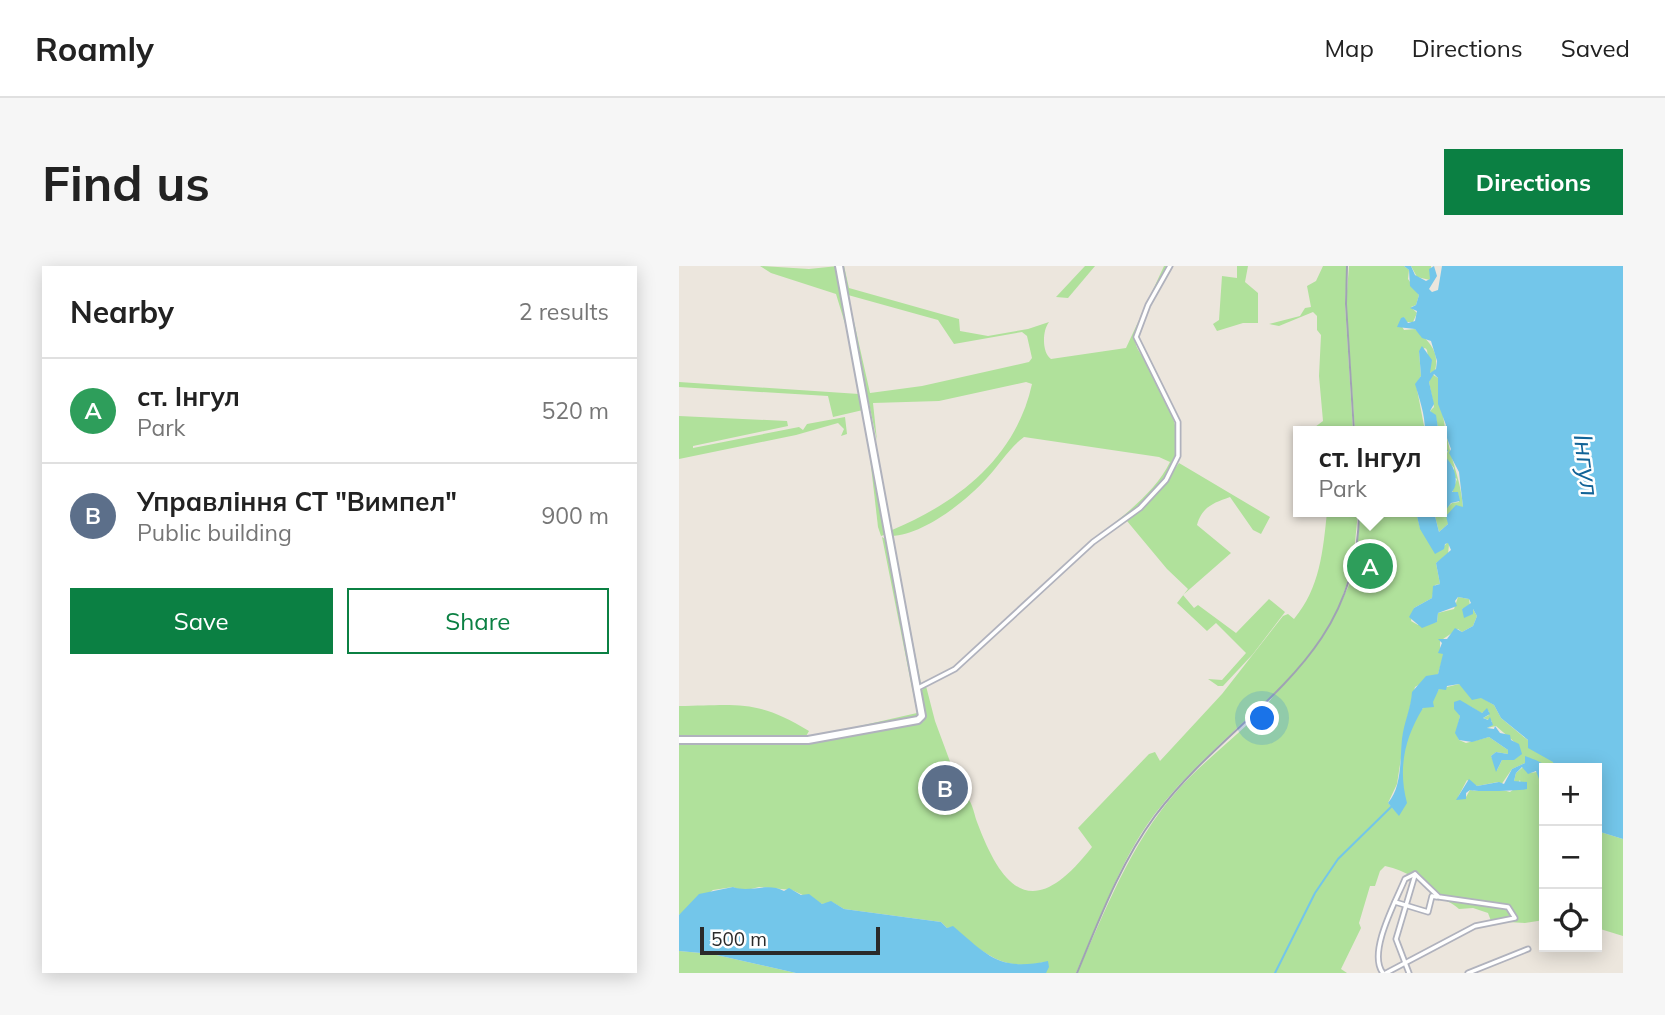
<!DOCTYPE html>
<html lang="en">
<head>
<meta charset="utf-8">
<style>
	body { margin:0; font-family:Mulish,sans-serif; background:#f6f6f6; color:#222 }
	.controls { position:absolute; right:21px; bottom:21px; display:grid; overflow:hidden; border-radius:0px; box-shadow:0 4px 18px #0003 }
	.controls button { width:63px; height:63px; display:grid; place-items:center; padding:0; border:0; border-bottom:2px solid #e0e0e0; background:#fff; color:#222; font:35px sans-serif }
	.scale { position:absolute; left:21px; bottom:18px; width:180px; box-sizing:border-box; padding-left:7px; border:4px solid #2a2a2a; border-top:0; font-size:19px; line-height:24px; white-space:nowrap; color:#2a2a2a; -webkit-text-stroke:5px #fff; paint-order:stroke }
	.you { position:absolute; left:584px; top:453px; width:24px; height:24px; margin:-18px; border:5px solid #fff; border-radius:50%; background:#1a73e8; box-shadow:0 0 0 10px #1a73e833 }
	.badge { display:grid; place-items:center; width:46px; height:46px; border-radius:50%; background:#0b8043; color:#fff; font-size:23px; font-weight:700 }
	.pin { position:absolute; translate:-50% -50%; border:4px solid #fff; box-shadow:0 2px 7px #0006 }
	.popup { position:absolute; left:614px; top:160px; width:154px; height:91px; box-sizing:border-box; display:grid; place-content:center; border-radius:0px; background:#fff; filter:drop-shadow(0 2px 5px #0005); font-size:23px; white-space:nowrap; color:#767676 }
	.popup b { font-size:26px; color:#222 }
	.popup::after { content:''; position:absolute; left:50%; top:100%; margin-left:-14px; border:14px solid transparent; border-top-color:#fff }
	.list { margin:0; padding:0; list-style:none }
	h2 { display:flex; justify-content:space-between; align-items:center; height:91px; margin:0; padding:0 28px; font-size:30px }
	h2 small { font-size:23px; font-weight:400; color:#767676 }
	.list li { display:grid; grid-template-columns:46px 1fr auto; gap:21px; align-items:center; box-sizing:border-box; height:105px; padding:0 28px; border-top:2px solid #e0e0e0 }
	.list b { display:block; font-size:26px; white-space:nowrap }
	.list p { margin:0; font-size:23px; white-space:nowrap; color:#767676 }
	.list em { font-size:23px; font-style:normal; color:#767676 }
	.actions { display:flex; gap:14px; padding:21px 28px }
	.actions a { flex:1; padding:16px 0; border:2px solid #0b8043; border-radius:0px; text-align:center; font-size:24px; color:#0b8043 }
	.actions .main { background:#0b8043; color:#fff }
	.icon { flex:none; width:38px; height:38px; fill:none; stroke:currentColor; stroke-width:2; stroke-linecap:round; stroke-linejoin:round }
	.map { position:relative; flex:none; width:944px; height:707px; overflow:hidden; border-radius:0px }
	header { display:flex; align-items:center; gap:42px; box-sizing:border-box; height:98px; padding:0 35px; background:#fff; border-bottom:2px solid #e0e0e0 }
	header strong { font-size:33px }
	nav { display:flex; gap:38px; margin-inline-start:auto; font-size:24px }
	.intro { display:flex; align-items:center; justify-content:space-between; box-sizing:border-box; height:168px; padding:0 42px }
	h1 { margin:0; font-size:49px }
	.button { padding:18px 32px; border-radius:0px; background:#0b8043; color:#fff; font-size:24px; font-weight:700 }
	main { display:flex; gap:42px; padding:0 42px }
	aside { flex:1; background:#fff; border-radius:0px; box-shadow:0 4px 18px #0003 }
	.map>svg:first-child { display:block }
	.green { fill:#b0e19b; fill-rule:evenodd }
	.water { fill:#73c6ea }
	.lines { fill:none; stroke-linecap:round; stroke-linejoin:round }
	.stream { stroke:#73c6ea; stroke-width:2 }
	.street-casing { stroke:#b0b2bd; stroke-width:7 }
	.secondary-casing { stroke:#b0b2bd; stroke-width:10 }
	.street { stroke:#fff; stroke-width:3.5 }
	.secondary { stroke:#fff; stroke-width:6 }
	.rail { stroke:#a0a2b4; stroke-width:2 }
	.labels { text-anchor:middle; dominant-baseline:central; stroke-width:5; stroke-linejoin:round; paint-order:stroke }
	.water-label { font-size:26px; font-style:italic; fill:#126397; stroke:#fff }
</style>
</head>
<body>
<header>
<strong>Roamly</strong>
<nav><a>Map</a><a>Directions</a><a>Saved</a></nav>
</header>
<div class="intro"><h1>Find us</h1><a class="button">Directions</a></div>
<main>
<aside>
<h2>Nearby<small>2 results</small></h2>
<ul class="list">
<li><span class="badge" style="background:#2e9e5b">A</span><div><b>ст. Інгул</b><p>Park</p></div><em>520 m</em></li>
<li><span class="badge" style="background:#5c6f8a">B</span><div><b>Управління СТ &quot;Вимпел&quot;</b><p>Public building</p></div><em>900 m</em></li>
</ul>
<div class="actions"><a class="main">Save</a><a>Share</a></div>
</aside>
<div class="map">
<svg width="944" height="707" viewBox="0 0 944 707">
	<rect width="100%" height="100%" fill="#ece6dd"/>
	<!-- green -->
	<g class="green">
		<polygon points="81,0 130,3 159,0 184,144 154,151 149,130 0,121 0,116 180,128 170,71 157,28 92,7"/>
		<path d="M 161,0 L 165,0 L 170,22 L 280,53 L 281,65 L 309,70 L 349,63 L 370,56 C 363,65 363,87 372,93 L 447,82 L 485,0 L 489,0 C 480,17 455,53 456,73 C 456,82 463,89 467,96 C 484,127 505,161 497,195 C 490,224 440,254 419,274 C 371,317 323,360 275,403 L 244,418 L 240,419 L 211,271 L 214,272 L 242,418 C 304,391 351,330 401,286 C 431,258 473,233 491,196 L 480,191 L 345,171 C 331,181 320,199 308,212 C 287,235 245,269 212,270 L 197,178 L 213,264 C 280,236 337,191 353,118 L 347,116 L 260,135 L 194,137 L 198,175 ZM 169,29 L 259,54 L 275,78 L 343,66 L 348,70 L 353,92 L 350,96 L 243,120 L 191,127 Z"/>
		<polygon points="406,0 416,0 389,32 377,31"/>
		<polygon points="558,0 569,0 566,16 579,27 579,57 564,57 538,65 534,58 540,54 543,10 558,12"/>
		<polygon points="644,0 668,0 666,38 674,165 621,165 622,162 636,161 644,155 640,110 642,69 638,64 638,50 634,46 600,60 590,58 621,50 626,42 632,41 628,20 637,15"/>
		<path d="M 670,0 L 725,0 L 730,4 L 729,13 L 740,29 L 737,39 L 732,41 L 738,47 L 734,56 L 727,56 L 725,51 L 721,57 L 725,64 L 736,63 C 749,75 761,84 756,105 L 751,107 L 748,84 L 746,82 L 740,85 L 742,110 L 737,118 L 746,165 L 676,165 L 667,38 Z"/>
		<polygon points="732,0 752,0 751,14 738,11"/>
		<path d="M 753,108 L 759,112 C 762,133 764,155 769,176 C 774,199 782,216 784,241 L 773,244 L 769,258 L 760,266 L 755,246 L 763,246 L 763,240 L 765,244 L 773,237 L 780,236 L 779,227 L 773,227 L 778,213 L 775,211 L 775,202 L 766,191 L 769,185 L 763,181 L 763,165 L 754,164 L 759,162 L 757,152 L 751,145 L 755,141 L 750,116 Z"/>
		<polygon points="186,148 207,267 205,269 202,270 199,261"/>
		<polygon points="0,150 108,155 109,160 14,180 14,182 120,161 124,164 128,158 166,151 168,168 162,170 165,163 159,157 117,169 0,193"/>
		<path d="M 500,197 L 591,251 L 582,268 L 574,264 L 551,231 C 534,237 523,241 518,259 L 552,287 L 504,329 L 515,342 L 519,339 L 557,367 L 590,333 L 606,346 L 574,388 L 544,420 L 539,420 L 529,413 L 543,414 L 567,387 L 537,357 L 528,365 L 498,337 L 509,323 L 488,303 L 448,255 L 473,233 Z"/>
		<path d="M 648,246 L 679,246 L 674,297 L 661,339 L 674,310 L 681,246 L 737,246 L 741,262 L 760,285 L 773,272 L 773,256 L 778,257 L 783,248 L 785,251 L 782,255 L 784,258 L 778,265 L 782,272 L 770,278 L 769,289 L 757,297 L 761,318 L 756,319 L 753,332 L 735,342 L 732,355 L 739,359 L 758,356 L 759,347 L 775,343 L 779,331 L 790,333 L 791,340 L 783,343 L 788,350 L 793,348 L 791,345 L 794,343 L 798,350 L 794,360 L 783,366 L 779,363 L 761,375 L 761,386 L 765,388 L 759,408 L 736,421 L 728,453 L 718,518 L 709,537 L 720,549 C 723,523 721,478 733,456 C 741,442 752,438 760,423 L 780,418 L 815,439 L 822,452 L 875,496 L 876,502 L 846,497 L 833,503 L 822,519 L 819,516 L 798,520 L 788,514 L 779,531 L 787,531 L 791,524 C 807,527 815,522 831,526 L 842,518 L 841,514 L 839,517 L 835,515 L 837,507 L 844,501 L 850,507 L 858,506 L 865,516 L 865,654 L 846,657 L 812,655 L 809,647 L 794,642 L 780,643 C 773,636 765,635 757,629 C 740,614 728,605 706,600 L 701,605 L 696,620 L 691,620 L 680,657 L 682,662 L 662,703 L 668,707 L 398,707 C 427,644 451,578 498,525 C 528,490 572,462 599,424 C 557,464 510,503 475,549 C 440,596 421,654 397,707 L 367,707 L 365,696 C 325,707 301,685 274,661 L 268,662 L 262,656 L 165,643 L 153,636 L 143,638 L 113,624 L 80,621 L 64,625 L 54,621 L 34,624 L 0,649 L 0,440 C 59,439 78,433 130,465 L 126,472 L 150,473 L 245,455 L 242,425 L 247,420 L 256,455 L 283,528 C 294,534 294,545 298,556 C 326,631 357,653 413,581 L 399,562 L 470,488 L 476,486 L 481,495 L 543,428 L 604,350 L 609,348 L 615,353 C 641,322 644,285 648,246 ZM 775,436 L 789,439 L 802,447 L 810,445 L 810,449 L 804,452 L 813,455 L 813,459 L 808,462 L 817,460 L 840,480 L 840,490 L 823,494 L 818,504 L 812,490 L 817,486 L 829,488 L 829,484 L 810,471 L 787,477 L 780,474 L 777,467 L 781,450 Z"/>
		<polygon points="203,271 208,274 240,450 132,471 238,447"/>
		<polygon points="918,565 944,573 944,670 918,662"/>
		<polygon points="0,685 33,688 117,707 0,707"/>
	</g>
	<!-- water -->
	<g class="water">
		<path d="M 725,0 L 732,0 L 736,9 L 747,15 L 751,13 L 750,3 L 755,0 L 758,10 L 750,23 L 753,26 L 759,24 L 763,0 L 944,0 L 944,573 L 918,565 L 918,502 L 876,502 L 874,496 L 849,482 L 849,474 L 822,452 L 815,439 L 802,432 L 793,434 L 780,418 L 768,420 L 767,424 L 760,423 L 754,436 L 755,441 L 744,442 C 725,473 719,503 728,537 L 720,550 L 709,537 C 723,521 721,493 723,473 C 725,456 732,442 733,426 L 747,410 L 759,408 L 764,388 L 759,387 L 763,377 L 759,373 L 768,373 L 776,362 L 783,366 L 794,360 L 798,350 L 794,343 L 794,348 L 785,352 L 783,343 L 792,337 L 790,333 L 779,331 L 776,335 L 778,340 L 759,347 L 758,356 L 743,362 L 730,351 L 735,342 L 753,332 L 754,320 L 761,318 L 757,297 L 772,284 L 769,277 L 766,278 L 765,283 L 756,288 L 741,263 L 737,246 L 755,246 L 760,266 L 769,258 L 767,250 L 777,239 L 784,241 L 780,206 L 770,187 L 772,183 L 765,164 L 767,159 L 759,138 L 759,112 L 755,108 L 750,116 L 755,138 L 751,145 L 757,149 L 759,162 L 746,165 C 746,148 740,132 736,118 L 742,110 L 740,85 L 743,80 L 753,94 L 751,107 L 757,103 L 758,95 L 752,75 L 743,72 L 736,63 L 718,61 L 722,52 L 725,51 L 729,57 L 736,55 L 738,45 L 731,42 L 737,39 L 740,29 L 731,20 L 730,4 Z"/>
		<path d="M 763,181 L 769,184 L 766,191 C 777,200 780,218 773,226 L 779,226 L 781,235 L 772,237 L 766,245 L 763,241 Z"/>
		<polygon points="781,434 803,447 808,442 811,448 804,452 809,454 811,451 814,459 808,462 815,463 816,460 821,467 831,469 832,474 840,478 843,488 835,494 823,494 817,506 812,490 817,486 829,488 829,484 810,471 793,476 780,474 776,467 781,450 775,443 775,436"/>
		<path d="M 846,490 C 856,494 862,495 869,502 L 865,502 L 865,516 L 860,513 L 857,505 L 849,508 L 843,501 L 837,507 L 835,515 L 848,516 L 848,523 C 839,525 795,526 791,524 L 787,527 L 787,533 L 777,534 L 790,513 L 798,520 L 820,516 L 825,518 L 833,503 L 846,497 Z"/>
		<path d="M 54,621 C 71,627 89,616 105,625 L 110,622 L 122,629 L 130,628 L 143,638 L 152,635 L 165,643 L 262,656 L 268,662 L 274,660 C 310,691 321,705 369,695 L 370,701 L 367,707 L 117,707 L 33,688 L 0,685 L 0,649 L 20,628 Z"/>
	</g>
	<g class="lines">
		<!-- stream -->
		<polyline class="stream" points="596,707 636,627 659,593 712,541"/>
		<defs>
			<g id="street">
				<polyline points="239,422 276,403 414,276 461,242 487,214 499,190 499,156 457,71 469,39 491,0"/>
				<polyline points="716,636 749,646 753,630 758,631"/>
				<path d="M 704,707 C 688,687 717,635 726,613 L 736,608"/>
				<polyline points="707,707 796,660 836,652 829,641 760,631 736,608"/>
				<polyline points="730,707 717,673 736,609"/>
				<polyline points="789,707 849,683"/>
			</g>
			<polyline id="secondary" points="0,474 129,474 239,454 243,450 160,0"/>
		</defs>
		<!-- street casing -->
		<use href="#street" class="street-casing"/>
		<!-- secondary casing -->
		<use href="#secondary" class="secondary-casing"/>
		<!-- street -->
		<use href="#street" class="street"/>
		<!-- secondary -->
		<use href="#secondary" class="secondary"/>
		<!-- rail -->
		<g class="rail">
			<polyline points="668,0 667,38 675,165"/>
			<path d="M 398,707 C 420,654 442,596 476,550 C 556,443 679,399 680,246"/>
		</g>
	</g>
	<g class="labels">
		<!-- water labels -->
		<g class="water-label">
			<text transform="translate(908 199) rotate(83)">Інгул</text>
		</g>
	</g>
</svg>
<div class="controls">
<button>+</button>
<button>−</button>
<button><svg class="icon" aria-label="locate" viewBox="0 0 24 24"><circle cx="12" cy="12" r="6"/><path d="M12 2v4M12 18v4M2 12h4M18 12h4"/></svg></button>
</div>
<div class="scale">500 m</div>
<div class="you"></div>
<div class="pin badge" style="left:691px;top:300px;background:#2e9e5b">A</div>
<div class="popup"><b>ст. Інгул</b>Park</div>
<div class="pin badge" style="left:266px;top:522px;background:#5c6f8a">B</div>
</div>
</main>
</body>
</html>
